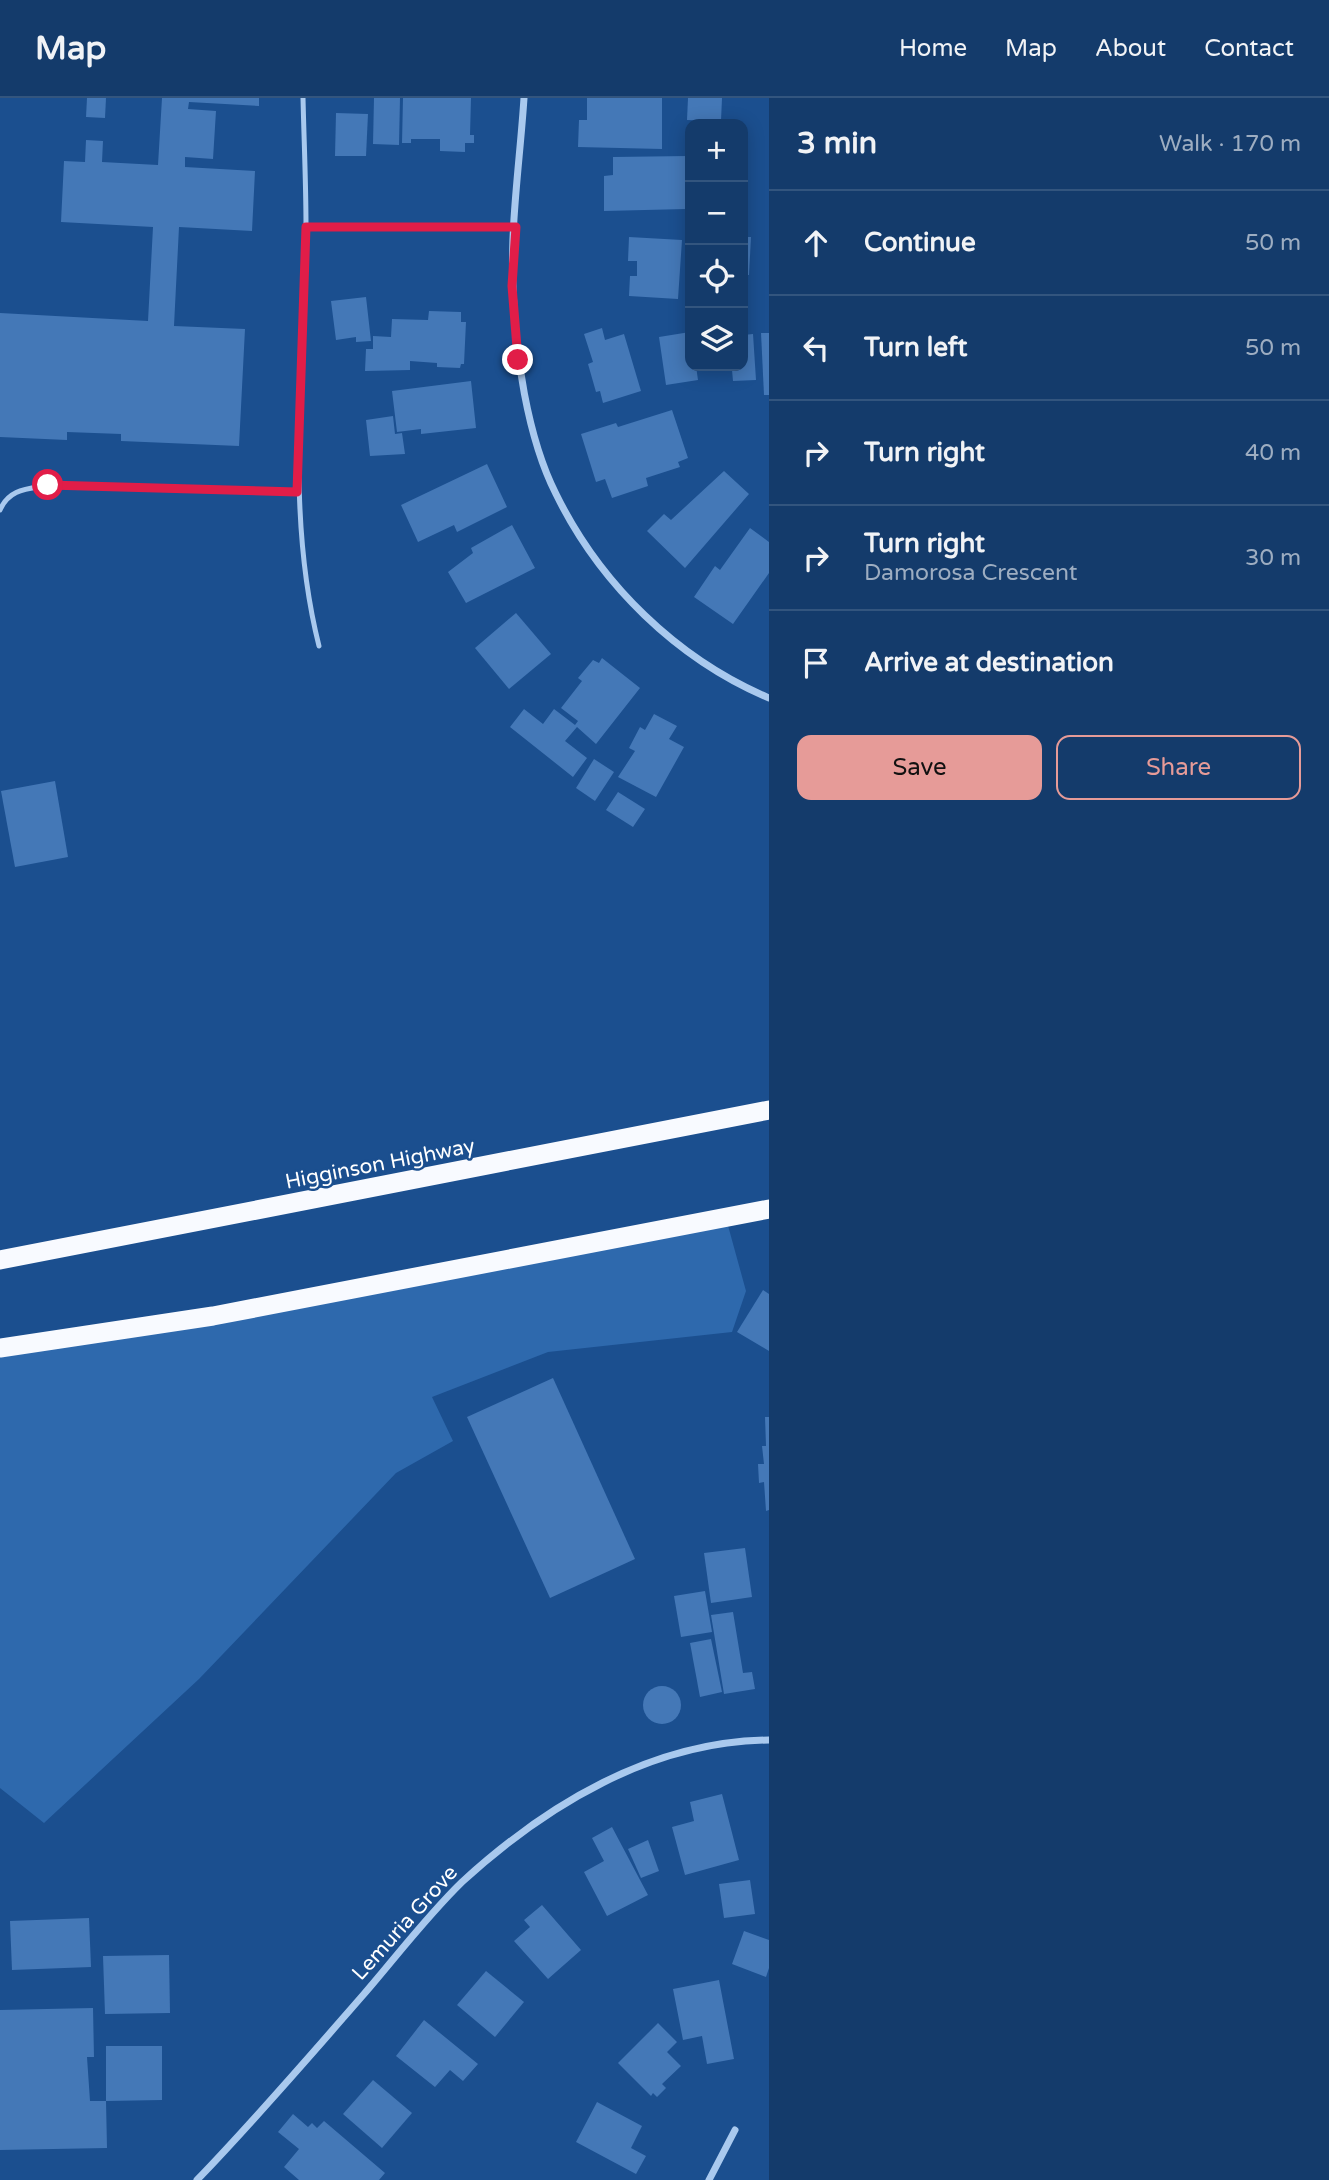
<!DOCTYPE html>
<html lang="en">
<head>
<meta charset="utf-8">
<style>
	body { margin:0; font-family:"Varela Round",sans-serif; background:#214673; color:#f1f3f6 }
	.controls { position:absolute; right:21px; top:21px; display:grid; overflow:hidden; border-radius:14px; box-shadow:0 4px 18px #0003 }
	.controls button { width:63px; height:63px; display:grid; place-items:center; padding:0; border:0; border-bottom:2px solid #33557e; background:#143b6b; color:#f1f3f6; font:35px sans-serif }
	.stop { position:absolute; width:21px; height:21px; margin:-16px; border:5px solid #e11d48; border-radius:50%; background:#fff }
	.stop.end { background:#e11d48; border-color:#fff; box-shadow:0 2px 7px #0008 }
	.list { margin:0; padding:0; list-style:none }
	h2 { display:flex; justify-content:space-between; align-items:center; height:91px; margin:0; padding:0 28px; font-size:30px }
	h2 small { font-size:23px; font-weight:400; color:#9dadc1 }
	.list li { display:grid; grid-template-columns:46px 1fr auto; gap:21px; align-items:center; box-sizing:border-box; height:105px; padding:0 28px; border-top:2px solid #33557e }
	.list b { display:block; font-size:26px; white-space:nowrap }
	.list p { margin:0; font-size:23px; white-space:nowrap; color:#9dadc1 }
	.list em { font-size:23px; font-style:normal; color:#9dadc1 }
	.actions { display:flex; gap:14px; padding:21px 28px }
	.actions a { flex:1; padding:16px 0; border:2px solid #e69b98; border-radius:14px; text-align:center; font-size:24px; color:#e69b98 }
	.actions .main { background:#e69b98; color:#111 }
	.icon { flex:none; width:38px; height:38px; fill:none; stroke:currentColor; stroke-width:2; stroke-linecap:round; stroke-linejoin:round }
	.map { position:relative; flex:none; width:769px; height:2082px; overflow:hidden }
	header { display:flex; align-items:center; gap:42px; box-sizing:border-box; height:98px; padding:0 35px; background:#143b6b; border-bottom:2px solid #33557e }
	header strong { font-size:33px }
	nav { display:flex; gap:38px; margin-inline-start:auto; font-size:24px }
	main { display:flex }
	aside { flex:1; background:#143b6b }
	.map>svg:first-child { display:block }
	.green { fill:#2e69ad }
	.building { fill:#4478b7 }
	.lines { fill:none; stroke-linecap:round; stroke-linejoin:round }
	.service { stroke:#a9c9ee; stroke-width:5 }
	.minor { stroke:#a9c9ee; stroke-width:7 }
	.trunk { stroke:#f8faff; stroke-width:19 }
	.route { stroke:#e11d48; stroke-width:9 }
	.labels { text-anchor:middle; dominant-baseline:central; stroke-width:5; stroke-linejoin:round; paint-order:stroke }
	.street-label { font-size:21px; fill:#fff; stroke:#1b4f8f }
</style>
</head>
<body>
<header>
<strong>Map</strong>
<nav><a>Home</a><a>Map</a><a>About</a><a>Contact</a></nav>
</header>
<main>
<div class="map">
<svg width="769" height="2082" viewBox="0 0 769 2082">
	<rect width="100%" height="100%" fill="#1b4f8f"/>
	<!-- green -->
	<polygon class="green" points="727,1124 746,1193 732,1234 548,1254 432,1299 453,1343 396,1375 199,1581 44,1725 0,1690 0,1255"/>
	<!-- building -->
	<g class="building">
		<polygon points="87,0 106,0 105,20 86,19"/>
		<polygon points="162,0 259,0 259,8 189,4 188,11 216,13 213,61 185,59 185,69 255,73 252,133 179,129 174,228 245,231 239,348 121,343 121,336 67,334 67,342 0,339 0,215 148,223 153,129 61,124 64,63 85,64 86,42 103,43 102,64 158,67"/>
		<polygon points="374,0 400,0 399,47 373,46"/>
		<polygon points="403,0 471,0 470,37 474,37 474,45 465,45 465,54 440,53 440,41 411,41 411,45 402,45"/>
		<polygon points="587,0 662,0 662,51 578,49 579,22 587,22"/>
		<polygon points="688,0 722,0 721,23 687,22"/>
		<polygon points="336,15 368,16 366,58 335,58"/>
		<polygon points="688,58 690,107 686,108 686,111 604,113 604,78 613,77 613,59"/>
		<polygon points="629,139 682,142 678,201 629,198 630,178 637,178 637,163 628,163"/>
		<polygon points="743,139 751,139 749,177 743,177"/>
		<polygon points="366,199 371,243 356,244 356,239 336,242 331,203"/>
		<polygon points="429,213 461,214 461,224 466,224 464,266 461,266 460,270 437,269 437,265 410,263 410,272 365,273 366,251 373,251 373,238 391,239 392,221 428,222"/>
		<polygon points="602,230 605,242 624,236 641,293 603,305 600,293 596,294 588,266 593,264 584,236"/>
		<polygon points="690,234 690,268 696,268 698,282 666,287 659,239"/>
		<polygon points="761,235 769,235 769,297 764,297"/>
		<polygon points="753,236 756,282 733,283 732,272 716,273 716,268 743,268 743,237"/>
		<polygon points="471,283 476,330 421,336 421,331 397,334 392,293"/>
		<polygon points="672,312 688,360 678,364 680,369 646,380 648,388 612,400 605,381 596,384 581,336 616,325 618,329"/>
		<polygon points="393,318 395,336 402,335 405,356 370,358 366,322"/>
		<polygon points="487,366 507,409 457,434 454,427 418,444 401,407"/>
		<polygon points="724,373 749,396 685,470 647,433 664,416 671,422"/>
		<polygon points="512,427 535,470 466,505 448,474 473,455 471,450"/>
		<polygon points="750,430 769,444 769,475 733,526 694,499 715,468 720,472"/>
		<polygon points="516,515 551,556 509,591 475,550"/>
		<polygon points="602,560 640,590 596,646 577,629 565,643 587,660 573,679 510,629 524,611 543,626 554,611 575,627 578,623 561,610 582,583 578,580 593,562 599,565"/>
		<polygon points="654,616 677,628 669,641 684,649 656,699 618,679 635,653 629,650 640,629 645,632"/>
		<polygon points="594,661 614,674 595,703 576,690"/>
		<polygon points="55,683 68,759 15,769 1,693"/>
		<polygon points="618,694 645,711 633,729 606,712"/>
		<polygon points="763,1192 769,1196 769,1253 737,1234"/>
		<polygon points="553,1280 635,1461 550,1500 467,1319"/>
		<polygon points="765,1319 769,1319 769,1412 766,1413 764,1384 759,1385 758,1366 764,1366 762,1348 766,1348"/>
		<polygon points="745,1450 752,1499 711,1505 704,1455"/>
		<polygon points="705,1493 712,1534 681,1539 674,1498"/>
		<polygon points="733,1514 743,1575 752,1574 755,1591 724,1596 711,1517"/>
		<polygon points="711,1541 722,1594 700,1599 690,1545"/>
		<circle cx="662" cy="1607" r="19"/>
		<polygon points="722,1696 739,1762 685,1777 672,1729 694,1723 690,1704"/>
		<polygon points="612,1729 648,1797 607,1818 584,1774 604,1763 592,1740"/>
		<polygon points="648,1742 659,1773 641,1780 628,1751"/>
		<polygon points="750,1782 755,1816 724,1820 719,1786"/>
		<polygon points="542,1807 581,1852 548,1881 514,1843 530,1829 524,1822"/>
		<polygon points="89,1820 91,1869 12,1872 10,1823"/>
		<polygon points="744,1833 769,1842 769,1870 766,1879 732,1866"/>
		<polygon points="169,1857 170,1915 105,1916 103,1858"/>
		<polygon points="486,1873 524,1904 495,1939 457,1907"/>
		<polygon points="719,1882 734,1961 707,1966 702,1938 683,1942 673,1891"/>
		<polygon points="93,1910 94,1959 87,1959 90,2003 106,2003 107,2050 0,2052 0,1912"/>
		<polygon points="424,1922 478,1966 463,1983 450,1972 435,1989 396,1958"/>
		<polygon points="658,1925 677,1944 667,1954 681,1968 662,1986 666,1990 657,1999 653,1995 651,1998 618,1965"/>
		<polygon points="106,1948 162,1948 162,2002 106,2003"/>
		<polygon points="373,1982 412,2015 382,2050 343,2016"/>
		<polygon points="597,2004 642,2028 631,2050 646,2058 636,2076 576,2044"/>
		<polygon points="293,2016 308,2029 312,2025 317,2030 324,2023 385,2075 379,2082 299,2082 284,2069 299,2051 278,2034"/>
	</g>
	<g class="lines">
		<!-- service -->
		<g class="service">
			<path d="M 303,0 C 304,43 306,86 306,128 C 305,270 284,409 319,548"/>
			<polyline points="306,129 516,129"/>
			<path d="M 0,412 C 9,391 27,391 48,387 L 297,394"/>
		</g>
		<!-- minor -->
		<g class="minor">
			<path d="M 524,0 C 520,62 510,128 513,190 C 515,254 527,339 556,396 C 600,486 677,561 769,600"/>
			<path d="M 197,2082 C 255,2022 309,1959 364,1896 C 396,1859 427,1818 462,1784 C 546,1707 652,1643 769,1642"/>
			<polyline points="709,2082 735,2032"/>
		</g>
		<!-- trunk -->
		<g class="trunk">
			<polyline points="0,1162 769,1012"/>
			<polyline points="0,1250 213,1218 769,1111"/>
		</g>
	</g>
	<g class="lines">
		<!-- route -->
		<polyline class="route" points="48,387 297,394 306,129 516,129 512,188 518,262"/>
	</g>
	<g class="labels">
		<!-- street labels -->
		<g class="street-label">
			<text transform="translate(380 1066) rotate(-11)">Higginson Highway</text>
			<text transform="translate(405 1825) rotate(-48)">Lemuria Grove</text>
		</g>
	</g>
</svg>
<div class="controls">
<button>+</button>
<button>−</button>
<button><svg class="icon" aria-label="locate" viewBox="0 0 24 24"><circle cx="12" cy="12" r="6"/><path d="M12 2v4M12 18v4M2 12h4M18 12h4"/></svg></button>
<button><svg class="icon" aria-label="layers" viewBox="0 0 24 24"><path d="M12 4l9 5-9 5-9-5zM3 14l9 5 9-5"/></svg></button>
</div>
<div class="stop" style="left:48px;top:387px"></div>
<div class="stop end" style="left:518px;top:262px"></div>
</div>
<aside>
<h2>3 min<small>Walk · 170 m</small></h2>
<ul class="list">
<li><svg class="icon" aria-label="ahead" viewBox="0 0 24 24"><path d="M12 20V5M6 11l6-6 6 6"/></svg><div><b>Continue</b></div><em>50 m</em></li>
<li><svg class="icon" aria-label="left" viewBox="0 0 24 24"><path d="M17 20v-9H6M10 6l-5 5 5 5"/></svg><div><b>Turn left</b></div><em>50 m</em></li>
<li><svg class="icon" aria-label="right" viewBox="0 0 24 24"><path d="M7 20v-9h11M14 6l5 5-5 5"/></svg><div><b>Turn right</b></div><em>40 m</em></li>
<li><svg class="icon" aria-label="right" viewBox="0 0 24 24"><path d="M7 20v-9h11M14 6l5 5-5 5"/></svg><div><b>Turn right</b><p>Damorosa Crescent</p></div><em>30 m</em></li>
<li><svg class="icon" aria-label="arrive" viewBox="0 0 24 24"><path d="M6 21V4h12l-3 4 3 4H6"/></svg><div><b>Arrive at destination</b></div></li>
</ul>
<div class="actions"><a class="main">Save</a><a>Share</a></div>
</aside>
</main>
</body>
</html>
